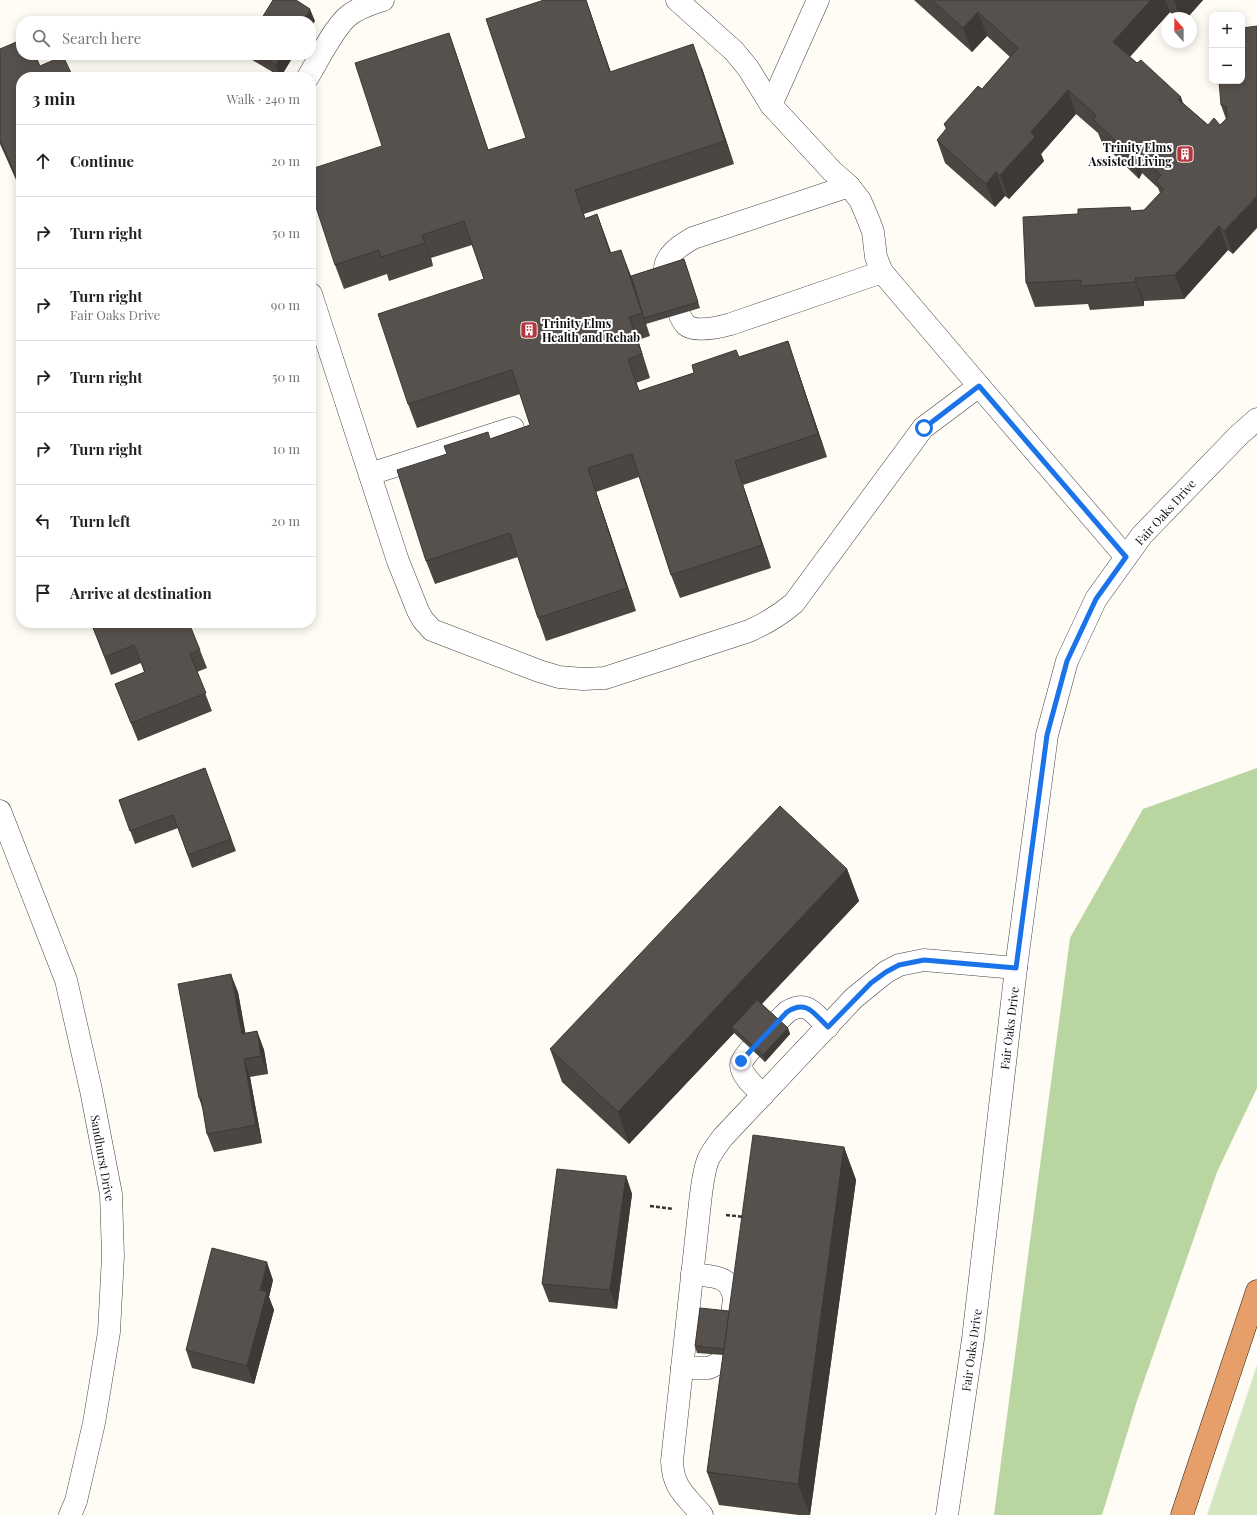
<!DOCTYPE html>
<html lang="en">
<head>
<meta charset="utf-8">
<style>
	body { margin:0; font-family:"Playfair Display",serif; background:#f2f2f2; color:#222 }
	.controls { position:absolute; right:12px; top:12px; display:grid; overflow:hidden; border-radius:8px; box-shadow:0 2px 10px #0003 }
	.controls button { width:36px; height:36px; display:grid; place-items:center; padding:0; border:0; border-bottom:1px solid #e0e0e0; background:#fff; color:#222; font:20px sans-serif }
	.compass { position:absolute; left:1161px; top:12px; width:36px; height:36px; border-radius:50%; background:#fff; box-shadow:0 2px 10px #0003; rotate:339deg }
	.stop { position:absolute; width:12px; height:12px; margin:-9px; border:3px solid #1a73e8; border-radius:50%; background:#fff }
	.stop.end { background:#1a73e8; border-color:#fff; box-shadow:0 1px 4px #0008 }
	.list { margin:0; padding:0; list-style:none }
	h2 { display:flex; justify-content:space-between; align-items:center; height:52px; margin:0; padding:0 16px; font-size:17px }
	h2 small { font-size:13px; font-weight:400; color:#767676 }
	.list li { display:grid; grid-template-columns:26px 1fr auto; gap:12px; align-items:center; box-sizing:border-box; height:72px; padding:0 16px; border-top:1px solid #e0e0e0 }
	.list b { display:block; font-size:15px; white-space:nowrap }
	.list p { margin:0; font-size:13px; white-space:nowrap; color:#767676 }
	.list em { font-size:13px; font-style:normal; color:#767676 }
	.icon { flex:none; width:22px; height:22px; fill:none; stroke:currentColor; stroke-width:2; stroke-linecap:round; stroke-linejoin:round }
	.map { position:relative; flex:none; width:1257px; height:1515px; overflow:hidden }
	.search { position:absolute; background:#fff; box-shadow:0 2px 10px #0003; left:16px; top:16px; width:300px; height:44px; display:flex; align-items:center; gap:10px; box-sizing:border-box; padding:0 14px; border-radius:16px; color:#767676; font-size:15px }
	.panel { position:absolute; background:#fff; box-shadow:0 2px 10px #0003; left:16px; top:72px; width:300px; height:556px; border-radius:16px }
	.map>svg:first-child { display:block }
	.green { fill:#d4e6c0 }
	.forest { fill:#b9d5a0 }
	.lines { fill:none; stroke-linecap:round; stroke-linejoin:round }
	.minor-casing { stroke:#434343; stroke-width:23 }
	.highway-casing { stroke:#212121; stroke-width:23 }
	.path { stroke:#323232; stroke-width:2.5; stroke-dasharray:4 2; stroke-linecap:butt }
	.minor { stroke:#fff; stroke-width:22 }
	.highway { stroke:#e69f69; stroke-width:22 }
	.wall { fill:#4b4642 }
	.shaded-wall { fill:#3d3936 }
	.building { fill:#57514d; stroke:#3d3936 }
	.route { stroke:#1a73e8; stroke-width:5 }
	.labels { text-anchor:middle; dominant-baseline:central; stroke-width:4; stroke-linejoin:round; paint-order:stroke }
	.poi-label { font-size:12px; font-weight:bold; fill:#101010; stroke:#fff; text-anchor:end }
	.street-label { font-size:12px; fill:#101010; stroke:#fff }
</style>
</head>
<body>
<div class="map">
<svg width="1257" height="1515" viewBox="0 0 1257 1515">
	<rect width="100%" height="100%" fill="#fefcf4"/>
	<!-- green -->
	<polygon class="green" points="1257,1365 1257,1515 1207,1515"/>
	<!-- forest -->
	<polygon class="forest" points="1257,768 1257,1088 1217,1172 1137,1401 1102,1515 994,1515 1070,938 1143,809"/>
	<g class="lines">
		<defs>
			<g id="minor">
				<polyline points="677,0 734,51 748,68 771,105"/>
				<polyline points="818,0 771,105 832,171 849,186 860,200 869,221 873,232 876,257 882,272 979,386 1126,557"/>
				<path d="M 308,77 C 319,59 332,31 347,17 C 357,8 371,4 383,0"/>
				<path d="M 849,186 L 693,238 C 681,245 664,255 665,271 C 666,280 672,291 675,300 C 677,308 680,319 686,325 C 696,333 720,327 731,324 L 882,272"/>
				<path d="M 311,294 L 398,561 L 418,611 L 423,620 L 432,630 L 539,671 L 559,677 L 583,679 L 605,678 L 749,631 C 767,623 779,616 794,603 L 923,428 L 979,386"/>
				<polyline points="370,474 513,428"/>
				<polyline points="0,811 66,980 91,1090 111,1194 113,1256 109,1332 94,1423 76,1501 70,1515"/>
				<path d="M 763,1095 C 755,1087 742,1077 741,1065 C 740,1057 779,1020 787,1012 C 807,999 814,1014 828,1027"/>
				<path d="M 682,1368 L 709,1368 L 723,1361 L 728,1352 L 734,1298 C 730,1274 712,1277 692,1274"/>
				<path d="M 702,1515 C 685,1495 673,1488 672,1461 L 699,1212 C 701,1196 702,1176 708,1160 C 712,1151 718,1144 723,1137 L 854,998 L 886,972 L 899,965 L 924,960 L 1016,968"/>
				<polyline points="947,1515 973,1339 1016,968 1047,735 1067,661 1096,599 1142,535 1239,435 1257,419"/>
			</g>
			<polyline id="highway" points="1182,1515 1257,1291"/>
		</defs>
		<!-- minor casing -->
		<use href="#minor" class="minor-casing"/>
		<!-- highway casing -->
		<use href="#highway" class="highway-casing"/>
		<!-- path -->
		<g class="path">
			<polyline points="650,1206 673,1209"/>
			<polyline points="726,1215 745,1217"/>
		</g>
		<!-- minor -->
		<use href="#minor" class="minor"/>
		<!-- highway -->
		<use href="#highway" class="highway"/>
	</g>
	<!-- wall -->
	<g class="wall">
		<polygon points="544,0 586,0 611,72 702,68 734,164 584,214 585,218 597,214 611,253 631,276 684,259 700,308 646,324 650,336 638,340 650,378 636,383 639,391 788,341 796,365 827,457 743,485 771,568 680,598 671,575 639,477 596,492 636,611 546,641 538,618 518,557 435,584 426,561 447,454 530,425 520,394 417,428 408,404 484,279 472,245 431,258 433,266 389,281 387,274 344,289 335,265 382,146 449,33 457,56 488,150 526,138"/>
		<polygon points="914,0 1203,0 1187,18 1176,18 1170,12 1130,57 1208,125 1220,125 1226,119 1221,105 1242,81 1233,254 1228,250 1184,299 1144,301 1144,306 1090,310 1088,304 1035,307 1026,283 1131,211 1144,210 1160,193 1158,188 1142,173 1139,179 1102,143 1098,133 1076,114 1041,154 1044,161 1009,199 1005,196 995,207 945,163 937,140 946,129 944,124 982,89 1010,57 987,36 972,52"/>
		<polygon points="0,49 40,66 21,77 21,191 0,144"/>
		<polygon points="248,55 294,55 281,77 249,58"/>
		<polygon points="91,623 200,650 207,668 197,672 212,711 138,741 115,684 144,672 141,663 111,675"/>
		<polygon points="205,768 236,851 192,868 178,828 135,844 119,800"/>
		<polygon points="847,869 859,901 762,1004 788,1028 790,1034 765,1062 734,1033 629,1144 562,1082 550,1049"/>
		<polygon points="238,992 245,1033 257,1031 264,1050 268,1074 250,1077 262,1143 214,1152 207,1134 203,1110 199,1098"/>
		<polygon points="844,1147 856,1180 810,1515 799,1515 719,1505 707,1472 723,1355 697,1353 695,1346 729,1311"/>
		<polygon points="626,1176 632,1194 617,1309 549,1302 542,1284"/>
		<polygon points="273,1280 269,1297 274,1310 254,1384 192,1368 186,1350"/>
	</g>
	<!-- shaded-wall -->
	<g class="shaded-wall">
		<polygon points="586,0 590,11 618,96"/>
		<polygon points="1151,0 1165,0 1170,12 1121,66 1113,42"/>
		<polygon points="1174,0 1203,0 1187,18 1180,18"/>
		<polygon points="310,9 315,21 311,27 311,21 303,21"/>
		<polygon points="978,12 987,36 972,52 963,28"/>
		<polygon points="449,33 457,56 496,174"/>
		<polygon points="693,44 702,68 734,164 725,141"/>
		<polygon points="282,55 294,55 280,77 276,65"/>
		<polygon points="1068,90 1076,114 1041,154 1044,161 1009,199 1000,175 1031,132"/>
		<polygon points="1181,97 1189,120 1178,99"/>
		<polygon points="1134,150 1142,173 1139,179 1130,155"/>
		<polygon points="996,172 1005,196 995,207 986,184"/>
		<polygon points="1257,196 1257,228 1233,254 1224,231"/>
		<polygon points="597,214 606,238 619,276 610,253"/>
		<polygon points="1219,226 1228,250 1184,299 1175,275"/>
		<polygon points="422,235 431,258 433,266 425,243"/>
		<polygon points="621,250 630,273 650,336 642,313"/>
		<polygon points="1135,278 1144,301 1144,306 1136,282"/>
		<polygon points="629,317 638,340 650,378 642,354"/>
		<polygon points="788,341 796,365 827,457 818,434"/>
		<polygon points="735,461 743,485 771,568 762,545"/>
		<polygon points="588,468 596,492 636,611 627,588"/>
		<polygon points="847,869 859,901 736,1031 732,1027 734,1033 629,1144 618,1112"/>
		<polygon points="231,974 238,992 249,1052 242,1034"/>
		<polygon points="788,1028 790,1034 765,1062 763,1055"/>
		<polygon points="257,1031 264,1050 268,1074 261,1056"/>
		<polygon points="244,1059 250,1077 262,1143 256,1125"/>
		<polygon points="844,1147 856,1180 810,1515 798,1484"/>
		<polygon points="626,1176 632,1194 617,1309 610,1290"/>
		<polygon points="267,1262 273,1280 269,1297 274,1310 254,1384 247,1366 260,1290"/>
	</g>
	<!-- building -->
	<g class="building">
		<polygon points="273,0 296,0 310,9 303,21 260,21"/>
		<polygon points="544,0 586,0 610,72 693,44 725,141 575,190 585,219 597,214 610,253 621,250 642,313 629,317 642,354 628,359 639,391 694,373 692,365 736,350 739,357 788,341 818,434 735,461 762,545 671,575 632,454 588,468 627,588 538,618 510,533 426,561 397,470 447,454 444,446 488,432 490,439 530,425 512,370 408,404 378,314 484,279 464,221 422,235 425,243 381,257 379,250 335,265 311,192 311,169 382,146 355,63 449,33 488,150 526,138 486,19"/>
		<polygon points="932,0 1151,0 1113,42 1137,63 1141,60 1181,97 1178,99 1208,125 1214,118 1220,125 1227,118 1226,106 1221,105 1219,81 1242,81 1242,28 1257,26 1257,196 1224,231 1219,226 1175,275 1135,278 1136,282 1081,286 1081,280 1026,283 1023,217 1078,214 1078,209 1130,207 1131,211 1144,210 1164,189 1156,181 1161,175 1134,150 1130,155 1093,119 1096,115 1068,90 1031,132 1035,137 1000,175 996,172 986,184 937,140 947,128 944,124 978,86 982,89 1018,48 978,12 963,28"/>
		<polygon points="21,40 21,55 35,55 40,66 63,56 73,77 21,77 21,175 16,177 0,140 0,49"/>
		<polygon points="260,55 282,55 276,65"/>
		<polygon points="684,259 698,302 644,318 631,276"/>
		<polygon points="91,623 189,623 200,650 190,654 206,693 131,723 115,684 145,672 134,645 105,657"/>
		<polygon points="205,768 231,839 188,855 173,815 130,831 119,800"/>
		<polygon points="780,806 847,869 618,1112 550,1049"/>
		<polygon points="231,974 242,1034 257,1031 261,1056 244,1059 256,1125 207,1134 201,1098 199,1098 178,984"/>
		<polygon points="757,1000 788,1028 763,1055 732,1027"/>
		<polygon points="753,1135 844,1147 798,1484 707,1472"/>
		<polygon points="557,1169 626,1176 610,1290 542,1284"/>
		<polygon points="212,1248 267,1262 260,1290 267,1292 247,1366 186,1350"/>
		<polygon points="700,1308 729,1311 724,1349 695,1346"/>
	</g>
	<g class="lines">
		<!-- route -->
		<path class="route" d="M 741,1061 L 787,1012 C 807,999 814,1014 828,1027 L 871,983 L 886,972 L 899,965 L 924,960 L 1016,968 L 1047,735 L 1067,661 L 1096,599 L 1126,557 L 979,386 L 924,428"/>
	</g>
	<!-- icons -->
	<defs>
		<symbol id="building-square" viewBox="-11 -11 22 22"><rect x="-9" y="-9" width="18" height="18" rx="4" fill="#b3353e" stroke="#fff"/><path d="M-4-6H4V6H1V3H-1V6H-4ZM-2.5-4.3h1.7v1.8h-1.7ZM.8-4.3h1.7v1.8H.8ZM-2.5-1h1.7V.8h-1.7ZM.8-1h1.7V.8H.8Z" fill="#fff"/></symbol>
	</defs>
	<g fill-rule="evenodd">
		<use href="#building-square" x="1175" y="144" width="20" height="20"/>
		<use href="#building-square" x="519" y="320" width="20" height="20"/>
	</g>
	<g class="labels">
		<!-- poi labels -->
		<g class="poi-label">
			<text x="1172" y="147">Trinity Elms<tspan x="1172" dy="14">Assisted Living</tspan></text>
			<text x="542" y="323" text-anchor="start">Trinity Elms<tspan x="542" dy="14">Health and Rehab</tspan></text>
		</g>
		<!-- street labels -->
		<g class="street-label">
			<text transform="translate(1165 512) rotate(-48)">Fair Oaks Drive</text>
			<text transform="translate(1009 1028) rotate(-83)">Fair Oaks Drive</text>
			<text transform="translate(103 1158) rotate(80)">Sandhurst Drive</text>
			<text transform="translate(971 1350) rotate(-82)">Fair Oaks Drive</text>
		</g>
	</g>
</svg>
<div class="controls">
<button>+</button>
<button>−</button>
</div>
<svg class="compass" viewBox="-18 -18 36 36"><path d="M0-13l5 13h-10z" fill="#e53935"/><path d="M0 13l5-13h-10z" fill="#767676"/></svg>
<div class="stop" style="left:924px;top:428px"></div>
<div class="stop end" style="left:741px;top:1061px"></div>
<div class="search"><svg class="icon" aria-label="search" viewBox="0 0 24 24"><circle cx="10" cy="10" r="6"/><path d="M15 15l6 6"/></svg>Search here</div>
<section class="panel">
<h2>3 min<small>Walk · 240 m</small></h2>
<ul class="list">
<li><svg class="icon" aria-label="ahead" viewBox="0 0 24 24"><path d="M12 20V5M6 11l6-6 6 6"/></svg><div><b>Continue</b></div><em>20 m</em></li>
<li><svg class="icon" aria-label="right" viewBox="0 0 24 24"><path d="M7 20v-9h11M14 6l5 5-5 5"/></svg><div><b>Turn right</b></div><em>50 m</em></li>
<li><svg class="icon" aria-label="right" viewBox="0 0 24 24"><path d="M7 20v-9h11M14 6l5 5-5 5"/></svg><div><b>Turn right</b><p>Fair Oaks Drive</p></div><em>90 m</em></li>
<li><svg class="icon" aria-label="right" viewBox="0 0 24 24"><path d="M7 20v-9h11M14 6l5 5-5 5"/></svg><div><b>Turn right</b></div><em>50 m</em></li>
<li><svg class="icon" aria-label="right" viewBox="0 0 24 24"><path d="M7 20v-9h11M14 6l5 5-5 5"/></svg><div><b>Turn right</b></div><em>10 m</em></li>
<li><svg class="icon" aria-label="left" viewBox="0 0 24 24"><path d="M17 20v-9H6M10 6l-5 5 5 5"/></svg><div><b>Turn left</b></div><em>20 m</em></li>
<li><svg class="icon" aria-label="arrive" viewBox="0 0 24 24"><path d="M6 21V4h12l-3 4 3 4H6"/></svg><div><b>Arrive at destination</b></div></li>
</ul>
</section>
</div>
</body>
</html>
